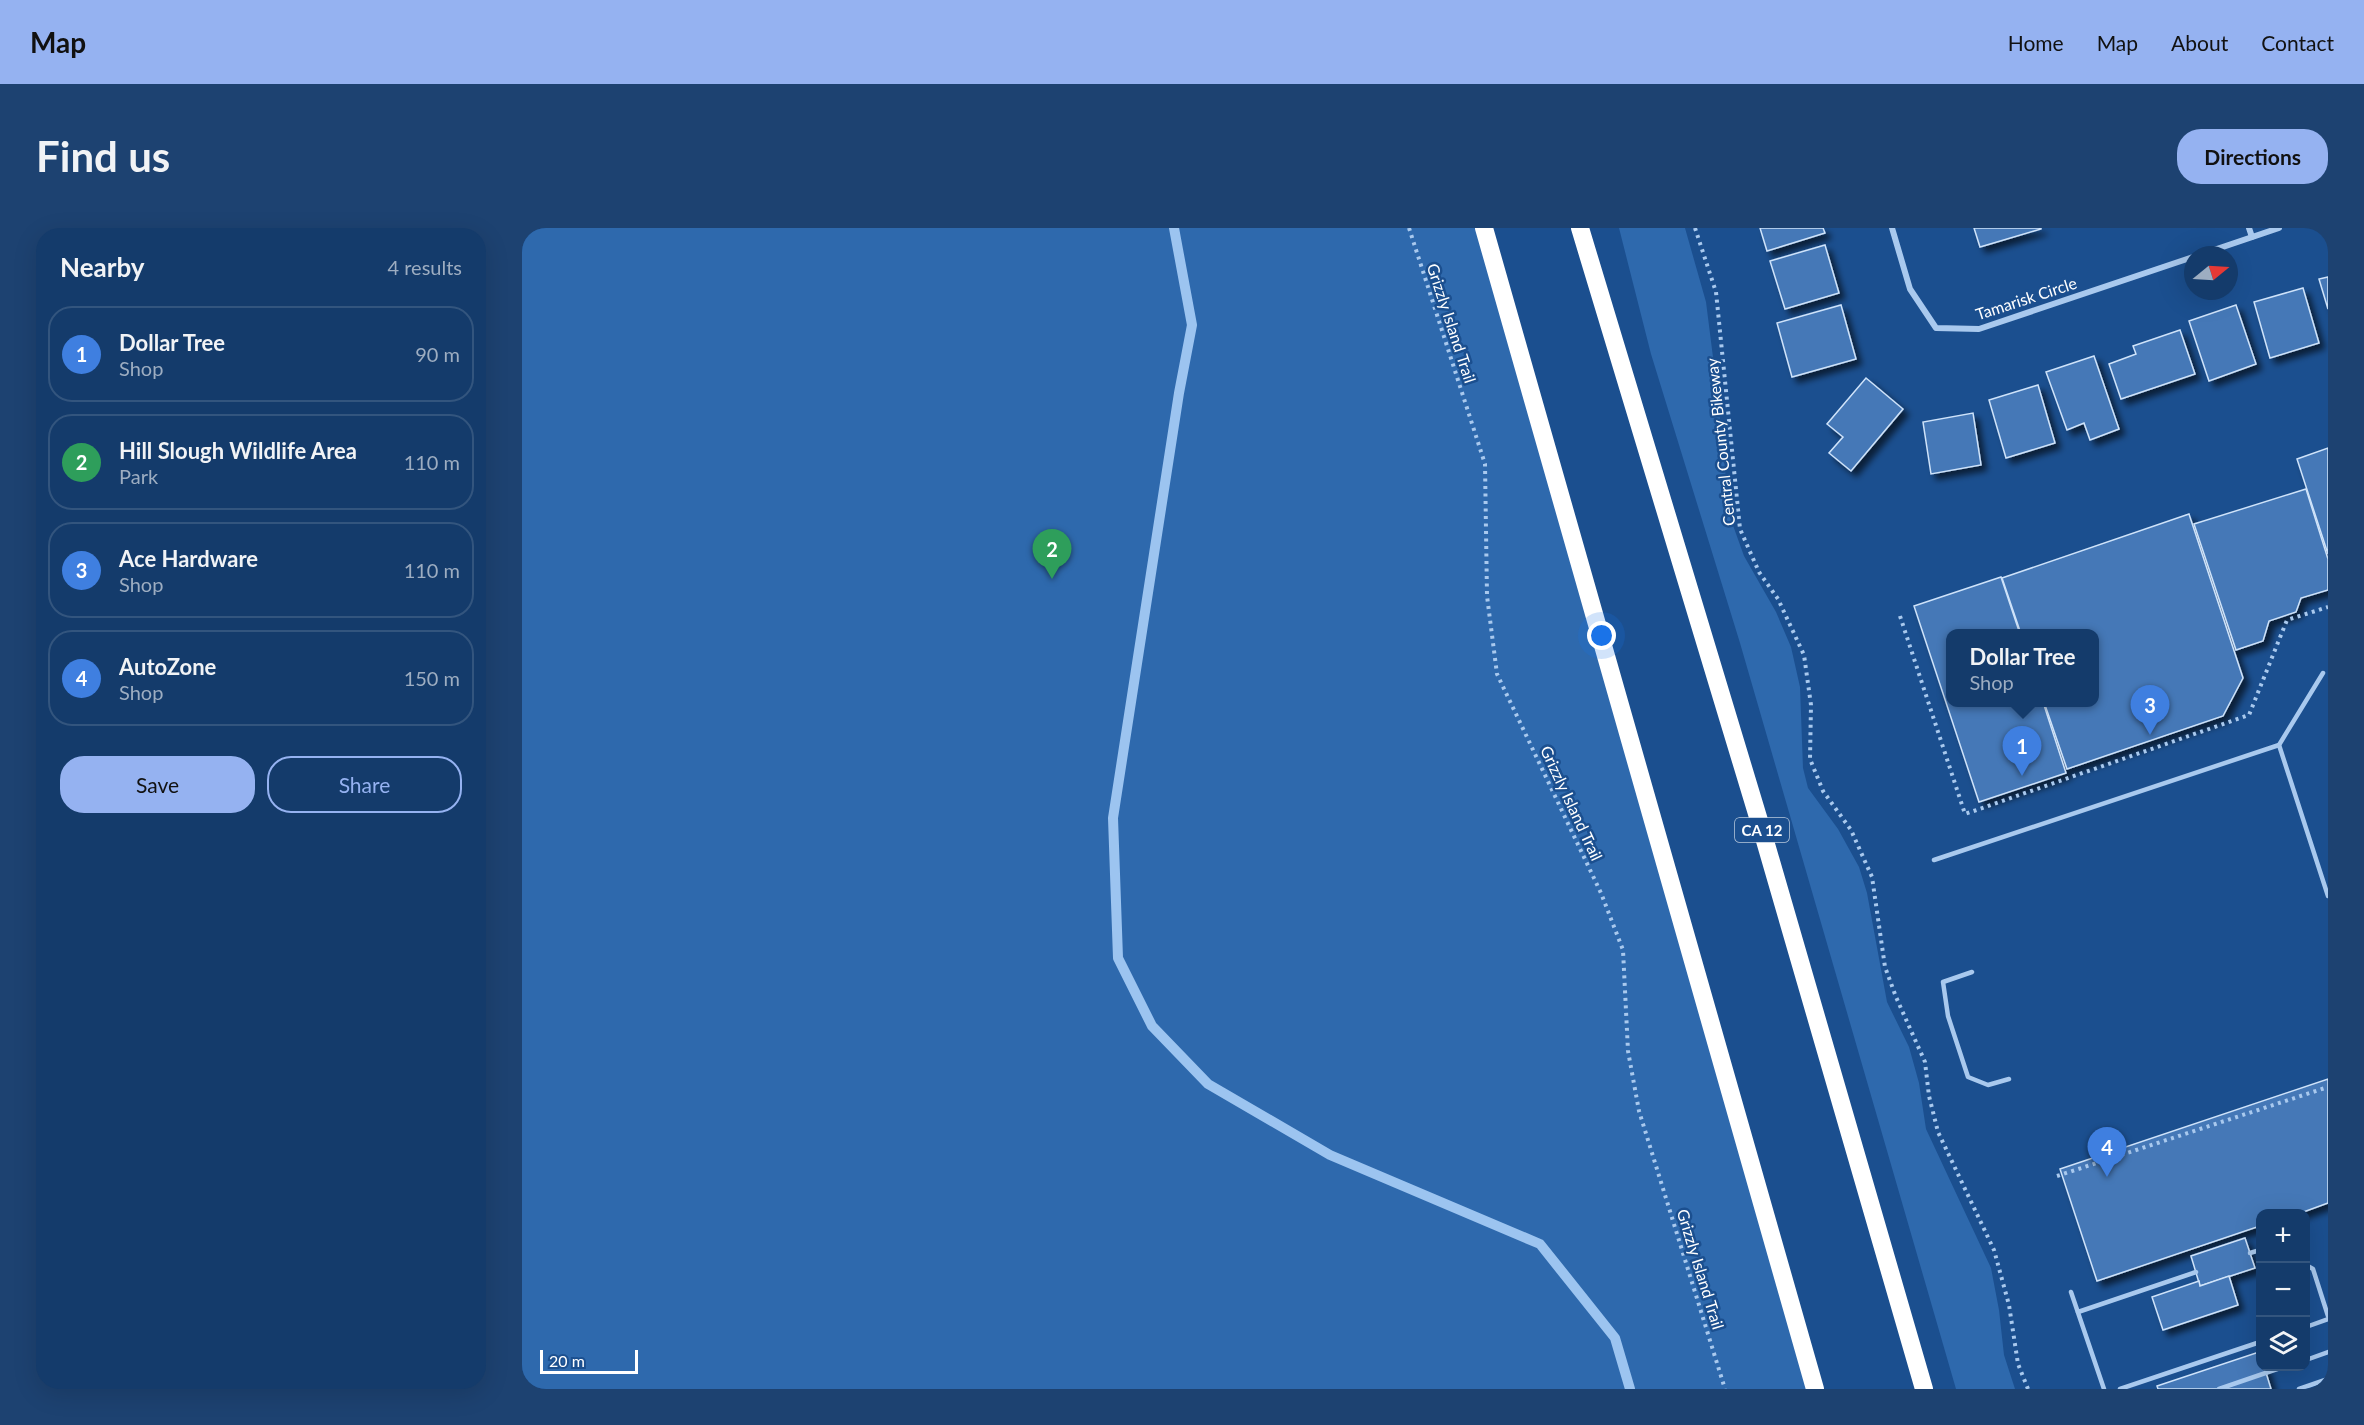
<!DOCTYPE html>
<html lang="en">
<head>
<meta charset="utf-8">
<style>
	body { margin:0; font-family:Lato,sans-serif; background:#1d4271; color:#f1f3f6 }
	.controls { position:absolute; right:18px; bottom:18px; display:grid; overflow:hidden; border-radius:12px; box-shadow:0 6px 24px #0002 }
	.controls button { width:54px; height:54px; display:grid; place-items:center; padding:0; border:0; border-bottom:2px solid #33557e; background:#143b6b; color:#f1f3f6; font:30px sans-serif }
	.compass { position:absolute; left:1662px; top:18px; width:54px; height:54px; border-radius:50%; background:#143b6b; box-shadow:0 6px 24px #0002; rotate:72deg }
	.scale { position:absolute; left:18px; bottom:15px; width:98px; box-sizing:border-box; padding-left:6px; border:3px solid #fff; border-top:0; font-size:16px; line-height:21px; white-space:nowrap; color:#fff; -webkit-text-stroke:4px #1b4f8f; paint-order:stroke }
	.you { position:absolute; left:1080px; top:408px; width:21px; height:21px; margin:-15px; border:4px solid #fff; border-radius:50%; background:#1a73e8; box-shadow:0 0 0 9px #1a73e833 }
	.badge { display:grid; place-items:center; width:39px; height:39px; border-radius:50%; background:#95b2f1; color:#fff; font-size:20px; font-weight:700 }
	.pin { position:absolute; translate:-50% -50px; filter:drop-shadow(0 2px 3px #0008) }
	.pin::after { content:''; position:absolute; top:32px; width:21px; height:18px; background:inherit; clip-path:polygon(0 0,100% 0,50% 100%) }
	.popup { position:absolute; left:1424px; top:401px; width:153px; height:78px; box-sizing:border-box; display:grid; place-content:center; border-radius:12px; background:#143b6b; filter:drop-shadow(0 2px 4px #0005); font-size:20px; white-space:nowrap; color:#9dadc1 }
	.popup b { font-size:22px; color:#f1f3f6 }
	.popup::after { content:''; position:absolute; left:50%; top:100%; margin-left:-12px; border:12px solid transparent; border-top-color:#143b6b }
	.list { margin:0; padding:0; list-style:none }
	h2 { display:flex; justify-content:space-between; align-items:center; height:78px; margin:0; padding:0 24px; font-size:26px }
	h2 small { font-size:20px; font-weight:400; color:#9dadc1 }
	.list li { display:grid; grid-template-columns:39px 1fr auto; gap:18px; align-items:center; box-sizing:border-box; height:96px; margin:0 12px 12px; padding:0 12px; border:2px solid #33557e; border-radius:24px }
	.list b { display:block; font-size:22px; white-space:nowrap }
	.list p { margin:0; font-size:20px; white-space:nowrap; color:#9dadc1 }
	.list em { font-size:20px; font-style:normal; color:#9dadc1 }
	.actions { display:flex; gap:12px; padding:18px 24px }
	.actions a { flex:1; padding:14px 0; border:2px solid #95b2f1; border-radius:24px; text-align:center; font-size:21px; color:#95b2f1 }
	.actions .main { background:#95b2f1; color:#111 }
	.icon { flex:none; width:33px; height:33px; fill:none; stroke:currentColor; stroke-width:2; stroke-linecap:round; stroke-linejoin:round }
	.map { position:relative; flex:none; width:1806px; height:1161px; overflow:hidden; border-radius:24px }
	header { display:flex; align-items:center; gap:36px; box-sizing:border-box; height:84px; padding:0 30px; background:#95b2f1; color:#111 }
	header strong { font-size:28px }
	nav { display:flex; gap:33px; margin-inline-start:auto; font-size:21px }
	.intro { display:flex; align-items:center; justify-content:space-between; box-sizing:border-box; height:144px; padding:0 36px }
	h1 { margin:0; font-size:42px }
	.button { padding:15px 27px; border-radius:24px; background:#95b2f1; color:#111; font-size:21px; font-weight:700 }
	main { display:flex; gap:36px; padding:0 36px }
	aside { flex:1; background:#143b6b; border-radius:24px; box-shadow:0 6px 24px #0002 }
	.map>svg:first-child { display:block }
	.green { fill:#2e69ad }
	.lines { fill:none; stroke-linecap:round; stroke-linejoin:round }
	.stream { stroke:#9cc4f0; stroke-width:10 }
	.building { fill:#4478b7; stroke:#cfe3fa; stroke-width:1.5; filter:url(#shadow) }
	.path { stroke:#a9c9ee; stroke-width:4; stroke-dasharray:3 4.5; stroke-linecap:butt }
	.lane { stroke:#a9c9ee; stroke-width:4.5 }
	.street { stroke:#a9c9ee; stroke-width:6 }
	.highway { stroke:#fff; stroke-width:18 }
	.labels { text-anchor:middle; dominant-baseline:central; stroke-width:5; stroke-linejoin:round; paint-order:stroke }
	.shield { fill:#1b4f8f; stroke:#bbcadd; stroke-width:1.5 }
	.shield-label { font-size:15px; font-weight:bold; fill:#fff }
	.street-label { font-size:16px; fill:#fff; stroke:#1b4f8f }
</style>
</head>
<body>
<header>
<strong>Map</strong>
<nav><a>Home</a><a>Map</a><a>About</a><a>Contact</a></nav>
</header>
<div class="intro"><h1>Find us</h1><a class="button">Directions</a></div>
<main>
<aside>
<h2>Nearby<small>4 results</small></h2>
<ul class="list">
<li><span class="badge" style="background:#3f7fe0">1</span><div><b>Dollar Tree</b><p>Shop</p></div><em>90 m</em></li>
<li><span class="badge" style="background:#2e9e5b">2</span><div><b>Hill Slough Wildlife Area</b><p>Park</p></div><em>110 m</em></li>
<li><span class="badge" style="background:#3f7fe0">3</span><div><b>Ace Hardware</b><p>Shop</p></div><em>110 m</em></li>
<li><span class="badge" style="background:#3f7fe0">4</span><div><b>AutoZone</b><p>Shop</p></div><em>150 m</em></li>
</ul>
<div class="actions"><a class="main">Save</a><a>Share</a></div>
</aside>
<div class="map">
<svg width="1806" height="1161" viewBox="0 0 1806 1161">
	<defs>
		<filter id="shadow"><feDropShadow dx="5.5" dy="5.5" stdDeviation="3" flood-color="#0009"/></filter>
	</defs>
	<rect width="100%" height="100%" fill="#1b4f8f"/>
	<!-- green -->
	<g class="green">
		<polygon points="0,0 962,0 1293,1161 0,1161"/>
		<polygon points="1097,0 1163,0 1184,74 1194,153 1208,289 1222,328 1254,384 1269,419 1278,459 1281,540 1286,560 1316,601 1337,639 1345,665 1365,774 1387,819 1397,855 1404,901 1469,1040 1477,1082 1482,1127 1493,1161 1434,1161 1218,415 1129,126"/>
	</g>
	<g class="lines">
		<!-- stream -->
		<polyline class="stream" points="652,0 670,97 657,165 591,590 596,730 630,798 686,856 808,927 1018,1016 1093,1110 1108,1161"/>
	</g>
	<!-- building -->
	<g class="building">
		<polygon points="1238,0 1301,0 1303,5 1245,23"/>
		<polygon points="1452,0 1519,0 1519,1 1458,19"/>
		<polygon points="1303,17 1317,65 1263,81 1248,33"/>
		<polygon points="1806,49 1806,81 1797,51"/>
		<polygon points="1781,60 1797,115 1748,130 1732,74"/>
		<polygon points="1319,77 1334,131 1270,149 1255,95"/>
		<polygon points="1714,77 1734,136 1687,153 1667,93"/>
		<polygon points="1658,102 1673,146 1599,171 1587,136 1614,126 1611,118"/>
		<polygon points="1572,128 1597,201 1568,212 1562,195 1545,202 1524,144"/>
		<polygon points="1344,150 1381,181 1329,243 1307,225 1321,209 1305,196"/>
		<polygon points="1516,157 1533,215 1484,230 1467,172"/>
		<polygon points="1451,185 1459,237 1409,246 1401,194"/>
		<polygon points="1806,220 1806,326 1775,231"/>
		<polygon points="1784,261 1806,331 1806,362 1779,370 1774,384 1747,393 1741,413 1714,422 1672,296"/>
		<polygon points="1667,286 1721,450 1701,488 1545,541 1522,474 1572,474 1572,406 1499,406 1480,350"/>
		<polygon points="1479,349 1498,406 1428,406 1428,474 1521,474 1544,545 1457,574 1392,378"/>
		<polygon points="1806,851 1806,975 1776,986 1738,986 1738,998 1575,1053 1538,941"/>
		<polygon points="1723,1010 1733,1040 1678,1058 1669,1028"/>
		<polygon points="1707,1048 1716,1077 1641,1102 1630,1069 1677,1053 1678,1058"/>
		<polygon points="1737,1124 1738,1138 1742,1138 1749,1161 1636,1161 1635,1158"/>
	</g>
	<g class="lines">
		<!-- path -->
		<g class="path">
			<polyline points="887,0 963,236 965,368 975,446 1079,665 1101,722 1106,823 1117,883 1203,1161"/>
			<polyline points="1173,0 1194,64 1218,301 1237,344 1256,371 1282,427 1289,477 1288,531 1301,563 1329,602 1350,649 1363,739 1374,769 1403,834 1407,868 1416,904 1472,1022 1487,1077 1496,1136 1506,1161"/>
			<polyline points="1378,388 1443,586 1727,487 1765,392 1806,379"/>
			<polyline points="1535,948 1806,859"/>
		</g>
		<!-- lane -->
		<g class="lane">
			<polyline points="1801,445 1757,517 1806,668"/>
			<polyline points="1412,632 1757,517"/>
			<polyline points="1450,744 1421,754 1426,788 1446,849 1466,857 1487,851"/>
			<polyline points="1728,1025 1738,1022"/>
			<polyline points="1784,1037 1791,1041 1806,1088"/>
			<polyline points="1549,1064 1582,1161"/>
			<polyline points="1556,1084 1674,1044"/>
			<polyline points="1784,1099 1806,1091"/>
			<polyline points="1784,1132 1806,1124"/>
			<polyline points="1598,1161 1738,1114"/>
			<polyline points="1697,1161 1764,1138"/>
			<polyline points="1777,1161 1806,1151"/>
		</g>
		<!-- street -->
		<g class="street">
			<polyline points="1370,0 1388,61 1414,100 1457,101 1671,29"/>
			<polyline points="1727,0 1730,9"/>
			<polyline points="1677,27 1757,0"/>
		</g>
		<!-- highway -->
		<g class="highway">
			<polyline points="962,0 1293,1161"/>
			<polyline points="1058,0 1239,599 1402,1161"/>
		</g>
	</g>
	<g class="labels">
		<!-- shield labels -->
		<rect class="shield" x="1213" y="590" width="54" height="24" rx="4.5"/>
		<g class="shield-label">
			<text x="1240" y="602">CA 12</text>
		</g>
		<!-- street labels -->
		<g class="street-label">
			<text transform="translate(1504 70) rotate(-18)">Tamarisk Circle</text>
			<text transform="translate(930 95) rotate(72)">Grizzly Island Trail</text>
			<text transform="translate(1198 214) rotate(-96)">Central County Bikeway</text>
			<text transform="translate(1050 575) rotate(65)">Grizzly Island Trail</text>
			<text transform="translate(1179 1041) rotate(73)">Grizzly Island Trail</text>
		</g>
	</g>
</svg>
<div class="controls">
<button>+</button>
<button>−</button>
<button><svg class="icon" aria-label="layers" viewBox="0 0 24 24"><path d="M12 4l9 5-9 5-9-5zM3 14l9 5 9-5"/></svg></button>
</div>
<svg class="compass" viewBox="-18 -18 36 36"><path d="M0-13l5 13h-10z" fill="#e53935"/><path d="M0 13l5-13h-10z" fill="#9dadc1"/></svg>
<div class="scale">20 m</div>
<div class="you"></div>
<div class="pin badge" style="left:1500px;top:548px;background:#3f7fe0">1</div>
<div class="popup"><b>Dollar Tree</b>Shop</div>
<div class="pin badge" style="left:530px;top:351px;background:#2e9e5b">2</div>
<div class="pin badge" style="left:1628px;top:507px;background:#3f7fe0">3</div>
<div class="pin badge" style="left:1585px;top:949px;background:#3f7fe0">4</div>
</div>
</main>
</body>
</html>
